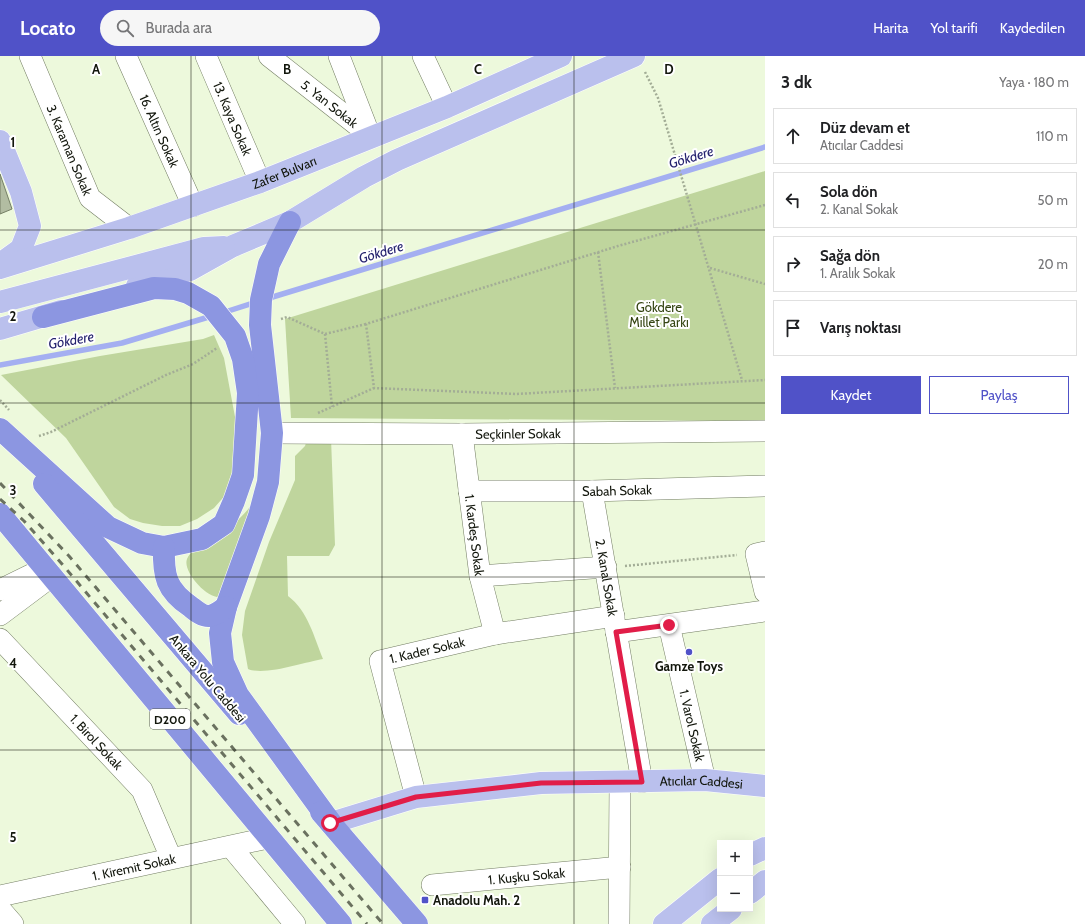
<!DOCTYPE html>
<html lang="tr">
<head>
<meta charset="utf-8">
<style>
	body { margin:0; font-family:Cabin,sans-serif; background:#f6f6f6; color:#202124 }
	.controls { position:absolute; right:12px; bottom:12px; display:grid; overflow:hidden; border-radius:0px; box-shadow:0 4px 16px #0002 }
	.controls button { width:36px; height:36px; display:grid; place-items:center; padding:0; border:0; border-bottom:1px solid #e0e0e0; background:#fff; color:#202124; font:20px sans-serif }
	.stop { position:absolute; width:12px; height:12px; margin:-9px; border:3px solid #e11d48; border-radius:50%; background:#fff }
	.stop.end { background:#e11d48; border-color:#fff; box-shadow:0 1px 4px #0008 }
	.list { margin:0; padding:0; list-style:none }
	h2 { display:flex; justify-content:space-between; align-items:center; height:52px; margin:0; padding:0 16px; font-size:17px }
	h2 small { font-size:13px; font-weight:400; color:#757577 }
	.list li { display:grid; grid-template-columns:26px 1fr auto; gap:12px; align-items:center; box-sizing:border-box; height:56px; margin:0 8px 8px; padding:0 8px; border:1px solid #e0e0e0; border-radius:0px }
	.list b { display:block; font-size:15px; white-space:nowrap }
	.list p { margin:0; font-size:13px; white-space:nowrap; color:#757577 }
	.list em { font-size:13px; font-style:normal; color:#757577 }
	.actions { display:flex; gap:8px; padding:12px 16px }
	.actions a { flex:1; padding:9px 0; border:1px solid #5052c8; border-radius:0px; text-align:center; font-size:14px; color:#5052c8 }
	.actions .main { background:#5052c8; color:#fff }
	.icon { flex:none; width:22px; height:22px; fill:none; stroke:currentColor; stroke-width:2; stroke-linecap:round; stroke-linejoin:round }
	.map { position:relative; flex:none; width:765px; height:868px; overflow:hidden }
	header { display:flex; align-items:center; gap:24px; box-sizing:border-box; height:56px; padding:0 20px; background:#5052c8; color:#fff }
	header strong { font-size:19px }
	nav { display:flex; gap:22px; margin-inline-start:auto; font-size:14px }
	.search { width:280px; height:36px; background:#f6f6f6; display:flex; align-items:center; gap:10px; box-sizing:border-box; padding:0 14px; border-radius:22px; color:#757577; font-size:15px }
	main { display:flex }
	aside { flex:1; background:#fff }
	.map>svg:first-child { display:block }
	.green { fill:#bfd59d }
	.lines { fill:none; stroke-linecap:round; stroke-linejoin:round }
	.stream { stroke:#a4aff1; stroke-width:5.5 }
	.building { fill:#b2bda2; stroke:#757f65 }
	.minor-casing { stroke:#737d63; stroke-width:22 }
	.major-casing { stroke:#fff; stroke-width:23 }
	.highway-casing { stroke:#fff; stroke-width:23 }
	.path { stroke:#a3ad96; stroke-width:2.5; stroke-dasharray:2 2; stroke-linecap:butt }
	.minor { stroke:#fff; stroke-width:21 }
	.major { stroke:#bac0ed; stroke-width:22 }
	.highway { stroke:#8c96e1; stroke-width:22 }
	.rail { stroke:#6a715f; stroke-width:3; stroke-dasharray:7 7; stroke-linecap:butt }
	.route { stroke:#e11d48; stroke-width:5 }
	.grid { fill:none; stroke:#12160c; stroke-width:1; stroke-opacity:0.55 }
	.poi-dot { fill:#5052c8; stroke:#fff; stroke-width:1.5 }
	.labels { text-anchor:middle; dominant-baseline:central; stroke-width:4; stroke-linejoin:round; paint-order:stroke }
	.shield { fill:#fff; stroke:#595c55; stroke-width:1 }
	.shield-label { font-size:12px; font-weight:bold; fill:#12160c }
	.street-label { font-size:13px; fill:#12160c; stroke:#fff }
	.park-label { font-size:13px; fill:#354513; stroke:#fff }
	.poi-label { font-size:13px; font-weight:bold; fill:#12160c; stroke:#fff }
	.water-label { font-size:14px; font-style:italic; fill:#24226e; stroke:#fff }
	.grid-label { font-size:13px; text-anchor:middle; font-weight:bold; fill:#12160c; stroke:#fff; stroke-width:4; stroke-linejoin:round; paint-order:stroke }
</style>
</head>
<body>
<header>
<strong>Locato</strong>
<div class="search"><svg class="icon" aria-label="search" viewBox="0 0 24 24"><circle cx="10" cy="10" r="6"/><path d="M15 15l6 6"/></svg>Burada ara</div>
<nav><a>Harita</a><a>Yol tarifi</a><a>Kaydedilen</a></nav>
</header>
<main>
<div class="map">
<svg width="765" height="868" viewBox="0 0 765 868">
	<rect width="100%" height="100%" fill="#edf9dc"/>
	<!-- green -->
	<g class="green">
		<polygon points="765,115 765,365 291,362 285,263"/>
		<polygon points="214,279 224,302 238,377 236,406 229,435 214,452 197,463 180,470 162,470 143,467 130,463 114,451 66,382 1,319 100,300 203,283"/>
		<path d="M 253,288 L 257,288 L 268,374 L 269,394 L 268,409 L 265,425 L 254,452 L 242,490 L 222,541 C 209,545 182,516 187,503 C 194,487 217,486 230,472 C 236,465 244,459 249,452 C 279,407 260,338 253,288 Z"/>
		<path d="M 308,381 L 331,382 L 335,489 L 329,500 L 287,500 L 288,540 C 308,555 314,581 323,603 C 305,606 265,620 248,613 L 242,579 L 245,555 L 269,486 L 295,424 L 295,400 L 305,390 Z"/>
	</g>
	<g class="lines">
		<!-- stream -->
		<g class="stream">
			<polyline points="266,243 765,91"/>
			<polyline points="222,257 256,246"/>
			<polyline points="0,309 122,287 212,260"/>
		</g>
	</g>
	<!-- building -->
	<polygon class="building" points="0,118 12,153 0,158"/>
	<g class="lines">
		<defs>
			<g id="minor">
				<path id="s1" d="M 30,0 L 90,142 L 129,172"/>
				<path id="s2" d="M 126,0 L 193,150"/>
				<path id="s3" d="M 206,0 L 260,126"/>
				<path id="s4" d="M 269,0 L 371,80"/>
				<polyline points="339,0 370,80"/>
				<polyline points="423,0 447,51"/>
				<path id="s5" d="M 272,377 L 462,378 L 765,375"/>
				<path id="s6" d="M 462,378 L 480,520 L 495,578"/>
				<path id="s7" d="M 469,435 L 592,435 L 765,430"/>
				<path id="s8" d="M 592,435 L 642,726"/>
				<polyline points="765,496 756,498 765,536"/>
				<polyline points="480,520 606,511"/>
				<polyline points="0,534 45,512"/>
				<polyline points="0,559 52,520"/>
				<path id="s9" d="M 669,569 L 705,724"/>
				<polyline points="616,576 765,555"/>
				<path id="s10" d="M 0,583 L 142,734 L 171,802"/>
				<path id="s11" d="M 416,741 L 380,605 L 495,578 L 614,560"/>
				<polyline points="231,791 295,868"/>
				<path id="s12" d="M 432,829 L 620,811"/>
				<path id="s13" d="M 0,840 L 268,782"/>
				<polyline points="0,853 13,868"/>
				<polyline points="619,868 620,727"/>
			</g>
			<g id="major">
				<polyline points="0,85 21,136 30,170 21,193 0,208"/>
				<path id="s14" d="M 0,212 L 129,172 L 260,126 L 447,51 L 561,0"/>
				<polyline points="137,230 190,214 233,190 290,166 364,121 397,104 634,0"/>
				<polyline points="0,246 204,192 224,191"/>
				<polyline points="0,273 61,255"/>
				<path id="s15" d="M 331,767 L 416,741 L 541,727 L 705,724 L 765,730"/>
				<polyline points="750,799 765,792"/>
				<polyline points="750,837 765,825"/>
				<polyline points="664,868 720,823"/>
				<polyline points="712,868 731,853"/>
			</g>
			<g id="highway">
				<polyline points="290,166 269,208 261,244 260,269 272,377 268,426 259,460 226,551 220,577 223,606 238,639 331,767"/>
				<polyline points="0,373 108,471 142,487 164,491 202,483 224,468 234,445 243,419 248,337 243,303 235,280 211,250 188,237 175,233 154,232 43,261"/>
				<polyline points="44,428 239,658"/>
				<polyline points="0,458 341,868"/>
				<path d="M 164,491 C 163,520 166,534 191,551 C 196,555 203,561 210,560 C 215,559 222,554 226,551"/>
				<polyline points="321,756 417,868"/>
			</g>
		</defs>
		<!-- minor casing -->
		<use href="#minor" class="minor-casing"/>
		<!-- major casing -->
		<use href="#major" class="major-casing"/>
		<!-- highway casing -->
		<use href="#highway" class="highway-casing"/>
		<!-- path -->
		<g class="path">
			<polyline points="645,16 658,42 742,324"/>
			<polyline points="765,149 618,190 366,268 374,332 516,338 765,324"/>
			<polyline points="598,196 615,332"/>
			<polyline points="710,212 765,228"/>
			<polyline points="281,263 287,261 325,278 366,268"/>
			<polyline points="325,278 332,351"/>
			<polyline points="0,344 9,354"/>
			<polyline points="318,357 374,332"/>
			<polyline points="39,380 51,376 166,319 193,308 217,292"/>
			<polyline points="625,510 737,499"/>
		</g>
		<!-- minor -->
		<use href="#minor" class="minor"/>
		<!-- major -->
		<use href="#major" class="major"/>
		<!-- highway -->
		<use href="#highway" class="highway"/>
		<!-- rail -->
		<g class="rail">
			<polyline points="0,427 69,500 383,868"/>
			<polyline points="0,443 24,465 62,508 367,868"/>
		</g>
	</g>
	<g class="lines">
		<!-- route -->
		<polyline class="route" points="330,767 416,741 541,727 642,726 616,576 669,569"/>
	</g>
	<!-- grid -->
	<path class="grid" d="M 191,0 L 191,868M 382,0 L 382,868M 574,0 L 574,868M 0,174 L 765,174M 0,347 L 765,347M 0,521 L 765,521M 0,694 L 765,694"/>
	<!-- markers -->
	<g class="poi-dot">
		<circle cx="689" cy="596" r="4"/>
		<rect x="421" y="840" width="8" height="8" rx="2"/>
	</g>
	<g class="labels">
		<!-- shield labels -->
		<rect class="shield" x="150" y="653" width="40" height="20" rx="3"/>
		<g class="shield-label">
			<text x="170" y="663">D200</text>
		</g>
		<!-- street labels -->
		<g class="street-label">
			<text stroke="none"><textPath href="#s4" startOffset="77">5. Yan Sokak</textPath></text>
			<text stroke="none"><textPath href="#s3" startOffset="68">13. Kaya Sokak</textPath></text>
			<text stroke="none"><textPath href="#s2" startOffset="82">16. Altın Sokak</textPath></text>
			<text stroke="none"><textPath href="#s1" startOffset="102">3. Karaman Sokak</textPath></text>
			<text stroke="none"><textPath href="#s14" startOffset="300">Zafer Bulvarı</textPath></text>
			<text stroke="none"><textPath href="#s5" startOffset="246">Seçkinler Sokak</textPath></text>
			<text stroke="none"><textPath href="#s7" startOffset="148">Sabah Sokak</textPath></text>
			<text stroke="none"><textPath href="#s6" startOffset="102">1. Kardeş Sokak</textPath></text>
			<text stroke="none"><textPath href="#s8" startOffset="88">2. Kanal Sokak</textPath></text>
			<text stroke="none"><textPath href="#s11" startOffset="189">1. Kader Sokak</textPath></text>
			<text transform="translate(208 622) rotate(50)">Ankara Yolu Caddesi</text>
			<text stroke="none"><textPath href="#s9" startOffset="103">1. Varol Sokak</textPath></text>
			<text stroke="none"><textPath href="#s10" startOffset="141">1. Birol Sokak</textPath></text>
			<text stroke="none"><textPath href="#s15" startOffset="375">Atıcılar Caddesi</textPath></text>
			<text stroke="none"><textPath href="#s13" startOffset="137">1. Kiremit Sokak</textPath></text>
			<text stroke="none"><textPath href="#s12" startOffset="95">1. Kuşku Sokak</textPath></text>
		</g>
		<!-- park labels -->
		<g class="park-label">
			<text x="659" y="251">Gökdere<tspan x="659" dy="15">Millet Parkı</tspan></text>
		</g>
		<!-- poi labels -->
		<g class="poi-label">
			<text x="689" y="610">Gamze Toys</text>
			<text x="433" y="844" text-anchor="start">Anadolu Mah. 2</text>
		</g>
		<!-- water labels -->
		<g class="water-label">
			<text transform="translate(691 101) rotate(-17)">Gökdere</text>
			<text transform="translate(381 196) rotate(-17)">Gökdere</text>
			<text transform="translate(71 284) rotate(-10)">Gökdere</text>
		</g>
	</g>
	<g class="grid-label">
		<text x="96" y="18">A</text>
		<text x="287" y="18">B</text>
		<text x="478" y="18">C</text>
		<text x="669" y="18">D</text>
		<text x="13" y="91">1</text>
		<text x="13" y="265">2</text>
		<text x="13" y="439">3</text>
		<text x="13" y="612">4</text>
		<text x="13" y="786">5</text>
	</g>
</svg>
<div class="controls">
<button>+</button>
<button>−</button>
</div>
<div class="stop" style="left:330px;top:767px"></div>
<div class="stop end" style="left:669px;top:569px"></div>
</div>
<aside>
<h2>3 dk<small>Yaya · 180 m</small></h2>
<ul class="list">
<li><svg class="icon" aria-label="ahead" viewBox="0 0 24 24"><path d="M12 20V5M6 11l6-6 6 6"/></svg><div><b>Düz devam et</b><p>Atıcılar Caddesi</p></div><em>110 m</em></li>
<li><svg class="icon" aria-label="left" viewBox="0 0 24 24"><path d="M17 20v-9H6M10 6l-5 5 5 5"/></svg><div><b>Sola dön</b><p>2. Kanal Sokak</p></div><em>50 m</em></li>
<li><svg class="icon" aria-label="right" viewBox="0 0 24 24"><path d="M7 20v-9h11M14 6l5 5-5 5"/></svg><div><b>Sağa dön</b><p>1. Aralık Sokak</p></div><em>20 m</em></li>
<li><svg class="icon" aria-label="arrive" viewBox="0 0 24 24"><path d="M6 21V4h12l-3 4 3 4H6"/></svg><div><b>Varış noktası</b></div></li>
</ul>
<div class="actions"><a class="main">Kaydet</a><a>Paylaş</a></div>
</aside>
</main>
</body>
</html>
